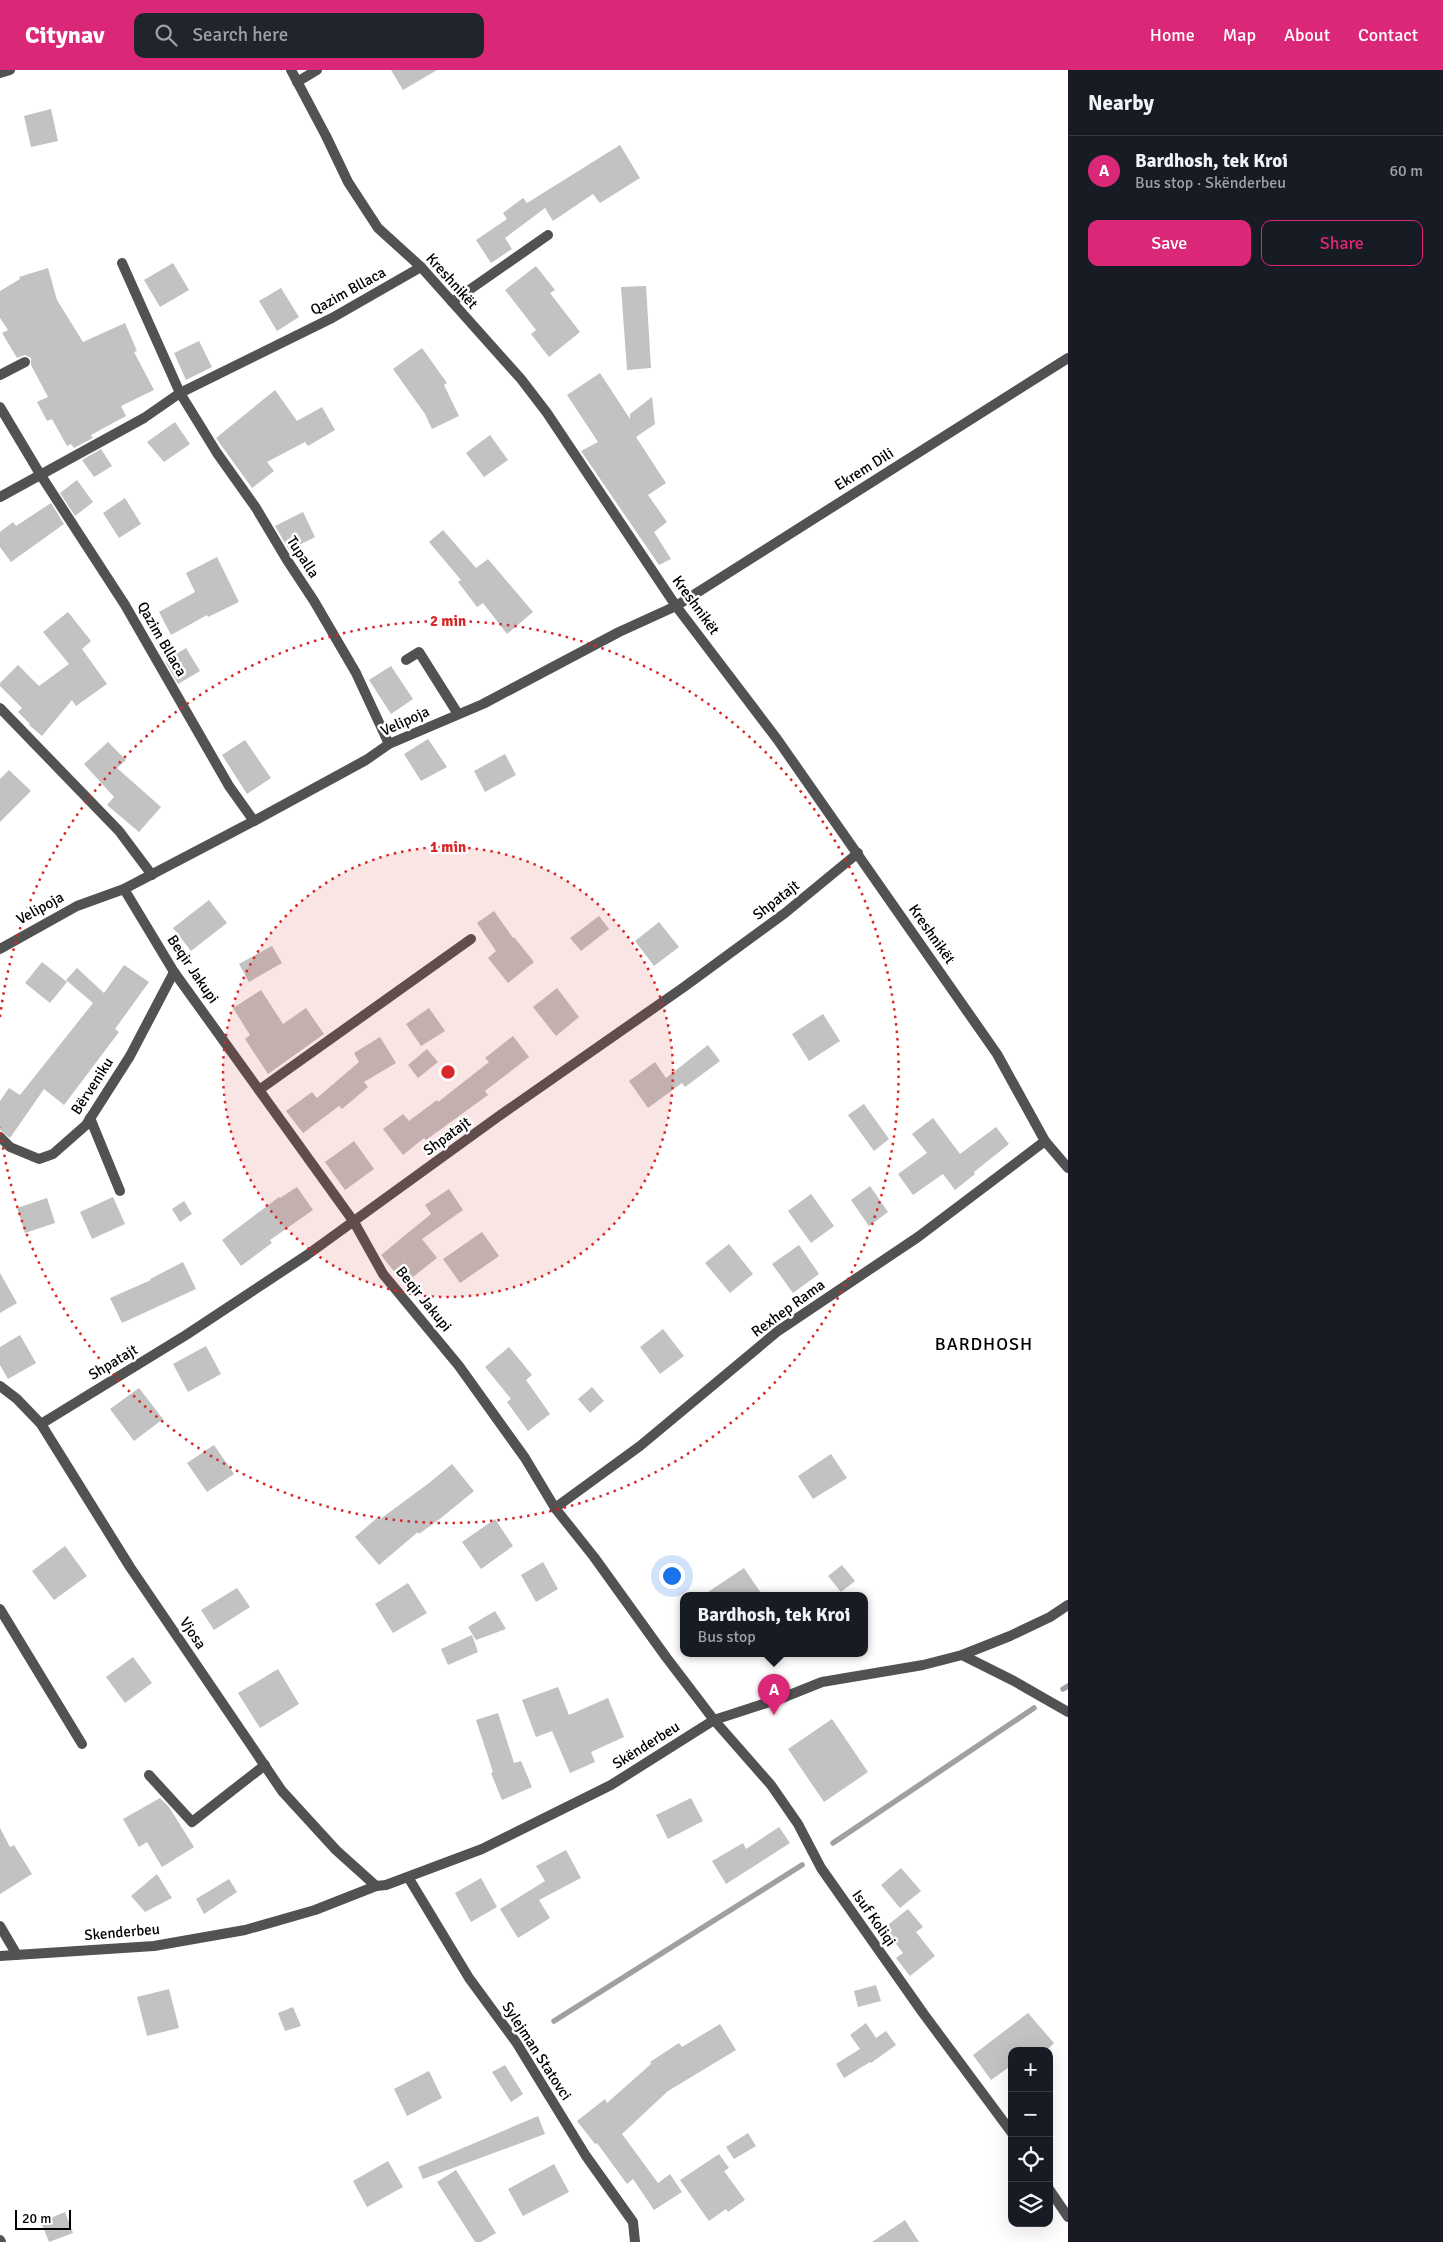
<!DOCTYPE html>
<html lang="en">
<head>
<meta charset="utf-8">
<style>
	body { margin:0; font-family:Signika,sans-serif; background:#20242c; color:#f1f3f6 }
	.controls { position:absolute; right:15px; bottom:15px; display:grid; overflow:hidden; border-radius:10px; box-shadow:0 5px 20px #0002 }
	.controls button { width:45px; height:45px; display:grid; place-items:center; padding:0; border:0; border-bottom:1px solid #363941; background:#171b24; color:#f1f3f6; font:25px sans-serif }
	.scale { position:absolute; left:15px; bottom:12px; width:56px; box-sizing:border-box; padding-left:5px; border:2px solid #000; border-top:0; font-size:14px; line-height:18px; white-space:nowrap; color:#000; -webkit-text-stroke:4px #fff; paint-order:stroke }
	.you { position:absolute; left:671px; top:1505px; width:18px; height:18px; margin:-12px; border:4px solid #fff; border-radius:50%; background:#1a73e8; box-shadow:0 0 0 8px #1a73e833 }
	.badge { display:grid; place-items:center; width:32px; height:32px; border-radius:50%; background:#db2777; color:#fff; font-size:16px; font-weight:700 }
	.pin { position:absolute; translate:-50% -41px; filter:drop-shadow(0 1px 2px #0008) }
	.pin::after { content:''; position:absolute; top:26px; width:18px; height:15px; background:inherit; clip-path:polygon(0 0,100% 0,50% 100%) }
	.popup { position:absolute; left:680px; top:1522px; width:188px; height:65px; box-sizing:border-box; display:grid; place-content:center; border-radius:10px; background:#171b24; filter:drop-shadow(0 1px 4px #0005); font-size:16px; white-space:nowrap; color:#9ea1a6 }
	.popup b { font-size:19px; color:#f1f3f6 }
	.popup::after { content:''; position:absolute; left:50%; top:100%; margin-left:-10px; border:10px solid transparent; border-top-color:#171b24 }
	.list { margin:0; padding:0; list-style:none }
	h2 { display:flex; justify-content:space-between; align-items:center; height:65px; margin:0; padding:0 20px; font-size:21px }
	h2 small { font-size:16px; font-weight:400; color:#9ea1a6 }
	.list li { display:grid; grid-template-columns:32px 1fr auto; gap:15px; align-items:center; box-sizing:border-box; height:70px; padding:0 20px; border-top:1px solid #363941 }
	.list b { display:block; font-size:19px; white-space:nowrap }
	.list p { margin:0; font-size:16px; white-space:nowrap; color:#9ea1a6 }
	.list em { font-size:16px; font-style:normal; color:#9ea1a6 }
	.actions { display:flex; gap:10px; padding:15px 20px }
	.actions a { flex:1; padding:11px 0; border:1px solid #db2777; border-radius:10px; text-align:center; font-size:18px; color:#db2777 }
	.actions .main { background:#db2777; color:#fff }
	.icon { flex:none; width:28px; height:28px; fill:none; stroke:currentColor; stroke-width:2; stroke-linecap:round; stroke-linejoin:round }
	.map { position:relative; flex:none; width:1068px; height:2172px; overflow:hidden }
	header { display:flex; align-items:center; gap:30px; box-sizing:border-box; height:70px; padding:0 25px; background:#db2777; color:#fff }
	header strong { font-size:24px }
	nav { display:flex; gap:28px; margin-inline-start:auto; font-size:18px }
	.search { width:350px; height:45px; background:#20242c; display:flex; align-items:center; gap:12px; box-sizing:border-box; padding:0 18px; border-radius:10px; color:#9ea1a6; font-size:19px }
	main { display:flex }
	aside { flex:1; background:#171b24 }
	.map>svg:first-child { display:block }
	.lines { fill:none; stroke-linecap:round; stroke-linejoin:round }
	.stream { stroke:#a0a0a0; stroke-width:5.5 }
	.building { fill:#c2c2c2 }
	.street { stroke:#525252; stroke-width:10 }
	.ring { fill:none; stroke:#d62828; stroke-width:2.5; stroke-dasharray:2.5 5 }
	.labels { text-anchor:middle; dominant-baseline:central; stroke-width:5; stroke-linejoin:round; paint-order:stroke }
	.street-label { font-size:15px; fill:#000; stroke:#fff }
	.quarter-label { font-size:18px; letter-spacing:1px; fill:#000; stroke:#fff }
	.centre { fill:#d62828; stroke:#fff; stroke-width:2.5 }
	.ring-label { font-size:15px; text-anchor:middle; font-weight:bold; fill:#d62828; stroke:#fff; stroke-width:5; stroke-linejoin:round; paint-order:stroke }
</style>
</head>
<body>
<header>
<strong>Citynav</strong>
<div class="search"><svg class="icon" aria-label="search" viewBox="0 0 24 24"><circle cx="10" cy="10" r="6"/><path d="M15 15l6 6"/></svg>Search here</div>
<nav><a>Home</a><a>Map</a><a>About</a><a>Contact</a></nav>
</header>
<main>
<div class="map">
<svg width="1068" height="2172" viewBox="0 0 1068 2172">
	<rect width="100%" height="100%" fill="#fff"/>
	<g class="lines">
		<!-- stream -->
		<g class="stream">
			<polyline points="1063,1619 1068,1616"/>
			<polyline points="833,1773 1034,1638"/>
			<polyline points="554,1951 802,1795"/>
		</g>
	</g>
	<!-- building -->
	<g class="building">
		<polygon points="391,0 437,0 403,20"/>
		<polygon points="51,39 58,71 31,77 24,46"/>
		<polygon points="620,75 640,108 600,133 593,124 553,151 545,138 505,168 512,179 491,193 476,170 507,149 503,143 523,128 527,133"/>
		<polygon points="173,193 189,220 160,237 144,210"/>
		<polygon points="536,196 555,220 550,223 580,262 549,287 531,264 536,260 505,220"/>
		<polygon points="48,198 57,230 83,272 125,253 137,281 134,282 154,320 121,336 126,346 91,365 93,368 74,378 71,374 67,376 52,349 47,351 37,332 48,327 31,295 31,288 25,285 17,288 2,263 8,260 0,248 0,221 20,209 19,207"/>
		<polygon points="646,216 651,298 627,300 621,217"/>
		<polygon points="281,218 299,247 277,261 259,231"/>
		<polygon points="199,271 212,297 186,310 174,283"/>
		<polygon points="422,278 447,313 444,315 459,346 432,359 425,344 393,299"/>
		<polygon points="600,303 630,349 630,344 652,327 655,354 636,367 666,413 648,425 667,452 654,462 671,489 659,495 581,381 598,372 567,325"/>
		<polygon points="275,320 297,351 322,337 335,360 308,376 305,372 267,392 274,401 252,418 216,368"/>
		<polygon points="175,352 190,374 164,392 147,372"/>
		<polygon points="490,365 508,390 484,407 466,383"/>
		<polygon points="101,379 112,396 94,407 82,390"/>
		<polygon points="77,410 93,432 75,446 60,423"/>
		<polygon points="125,428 141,454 119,468 103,443"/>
		<polygon points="51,433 64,454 11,492 0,477 0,462 13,452 16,456"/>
		<polygon points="303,442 315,467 289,480 275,456"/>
		<polygon points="443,460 476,498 488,489 533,542 507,564 483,533 477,537 458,512 461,510 429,472"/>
		<polygon points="217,487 239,532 208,547 207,545 171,565 159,542 195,522 186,503"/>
		<polygon points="68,542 91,571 82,579 107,614 76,636 72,630 42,666 29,655 30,654 18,642 22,638 0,616 0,613 18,595 39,616 69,594 43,562"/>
		<polygon points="186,578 200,601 178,614 165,591"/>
		<polygon points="391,596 413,629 391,644 369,610"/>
		<polygon points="428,669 447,697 421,711 404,684"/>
		<polygon points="245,670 271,708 247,724 222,685"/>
		<polygon points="108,672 126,690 117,698 161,737 139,762 107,735 114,727 84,694"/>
		<polygon points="505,684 516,705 485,722 474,701"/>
		<polygon points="9,700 31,721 0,752 0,709"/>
		<polygon points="209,830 227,853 191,881 173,858"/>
		<polygon points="494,841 513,868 514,867 534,892 508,913 488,888 496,881 477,853"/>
		<polygon points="599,846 609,859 581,881 570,868"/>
		<polygon points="659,852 679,877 654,896 635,871"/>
		<polygon points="272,876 282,893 249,912 239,894"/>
		<polygon points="42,892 67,912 50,933 25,913"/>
		<polygon points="124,895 149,912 115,959 119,962 64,1035 44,1019 10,1068 0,1060 0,1031 9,1018 20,1025 93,933 66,910 77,898 104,923"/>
		<polygon points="557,918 579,947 556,966 533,937"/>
		<polygon points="261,920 283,954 306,938 324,964 268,1004 245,969 250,965 233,938"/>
		<polygon points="429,938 445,961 421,976 406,954"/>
		<polygon points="823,944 840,971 809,991 792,964"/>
		<polygon points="513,966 529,987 485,1021 488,1025 426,1070 424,1068 403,1085 383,1059 403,1044 409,1051 437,1030 438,1032 489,992 485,988"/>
		<polygon points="380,967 396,993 364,1012 368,1017 342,1039 339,1036 303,1063 286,1041 312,1022 317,1028 359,992 354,983"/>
		<polygon points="708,975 720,991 685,1017 682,1013 648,1038 629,1011 655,992 666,1008"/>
		<polygon points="427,979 438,992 418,1008 408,995"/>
		<polygon points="864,1034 889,1069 874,1081 848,1045"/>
		<polygon points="933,1048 960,1084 996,1057 1009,1074 974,1102 975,1104 955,1120 943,1104 913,1125 898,1104 927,1083 912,1064"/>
		<polygon points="354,1071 374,1099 345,1120 325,1092"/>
		<polygon points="870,1116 888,1142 869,1156 851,1130"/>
		<polygon points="297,1117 313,1140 270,1170 272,1173 241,1196 222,1170 279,1127 280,1128"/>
		<polygon points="449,1119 463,1140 422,1169 437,1188 404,1214 381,1185 431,1144 425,1135"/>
		<polygon points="811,1124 834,1156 811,1173 788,1141"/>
		<polygon points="113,1127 125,1154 92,1169 80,1142"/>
		<polygon points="47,1128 55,1153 25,1163 17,1138"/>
		<polygon points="184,1131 192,1144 180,1152 172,1139"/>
		<polygon points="482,1162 499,1186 460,1213 443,1189"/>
		<polygon points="729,1174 753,1204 730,1223 705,1193"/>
		<polygon points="799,1175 819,1204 793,1223 772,1194"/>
		<polygon points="183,1192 196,1219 122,1253 110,1228 151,1210 150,1209"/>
		<polygon points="0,1203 17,1233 0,1243"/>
		<polygon points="663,1259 684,1286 660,1304 640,1277"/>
		<polygon points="20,1265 36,1293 8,1309 0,1295 0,1277"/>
		<polygon points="206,1276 221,1304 188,1322 173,1294"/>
		<polygon points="509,1277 532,1305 526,1310 550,1344 528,1361 507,1332 511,1329 485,1297"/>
		<polygon points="592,1317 604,1331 590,1343 578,1329"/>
		<polygon points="139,1318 163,1349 134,1371 110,1339"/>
		<polygon points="214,1375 234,1404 207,1422 187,1393"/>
		<polygon points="831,1384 847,1408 813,1429 798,1406"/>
		<polygon points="452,1394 474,1421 441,1448 419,1464 418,1462 379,1495 355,1467 377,1448 379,1450 429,1413"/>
		<polygon points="495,1449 513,1476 481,1499 462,1472"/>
		<polygon points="65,1476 87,1506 54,1530 32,1501"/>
		<polygon points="543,1492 558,1519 536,1532 521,1505"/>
		<polygon points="842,1495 855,1511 841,1522 828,1506"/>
		<polygon points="744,1498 763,1526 702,1526"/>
		<polygon points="408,1513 427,1543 393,1563 375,1534"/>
		<polygon points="237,1518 250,1537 214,1560 201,1540"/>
		<polygon points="495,1541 506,1559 476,1570 468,1557"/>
		<polygon points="472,1565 478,1582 448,1595 441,1579"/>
		<polygon points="133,1587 152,1613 125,1633 106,1607"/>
		<polygon points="278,1599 299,1634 260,1658 238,1623"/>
		<polygon points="558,1617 569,1645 608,1628 624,1667 591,1682 595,1692 570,1703 552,1661 536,1667 522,1630"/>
		<polygon points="498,1643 514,1693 521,1691 532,1717 502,1730 491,1703 493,1702 476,1650"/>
		<polygon points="832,1649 868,1702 824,1732 788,1679"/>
		<polygon points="160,1728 169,1737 194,1777 162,1797 147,1772 139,1777 123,1749"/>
		<polygon points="691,1728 703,1751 668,1769 656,1745"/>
		<polygon points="779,1757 790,1773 726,1814 712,1791 743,1773 746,1779"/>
		<polygon points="0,1758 10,1777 14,1775 32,1804 0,1824"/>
		<polygon points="566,1780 581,1808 539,1830 550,1848 518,1868 500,1839 545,1811 536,1796"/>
		<polygon points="901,1798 921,1821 900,1838 881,1815"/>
		<polygon points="157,1804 172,1828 145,1842 131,1826"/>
		<polygon points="481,1808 497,1837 471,1852 455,1823"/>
		<polygon points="229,1809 237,1822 204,1844 196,1829"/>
		<polygon points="908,1839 923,1857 916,1862 935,1886 910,1906 896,1888 903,1883 884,1858"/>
		<polygon points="876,1915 881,1931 858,1937 854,1921"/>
		<polygon points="169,1919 179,1958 147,1966 137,1927"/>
		<polygon points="293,1937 301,1956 285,1961 278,1943"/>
		<polygon points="1028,1943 1054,1973 1046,1981 1012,1981 1012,1995 991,2010 973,1985"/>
		<polygon points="866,1953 876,1968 886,1961 896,1975 871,1993 870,1992 844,2008 836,1994 860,1979 850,1965"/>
		<polygon points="720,1954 736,1980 668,2021 622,2064 658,2113 670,2104 682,2122 654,2140 633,2109 627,2114 597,2073 595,2074 577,2051 605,2029 607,2033 651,1994 650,1992 679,1973 682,1977"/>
		<polygon points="505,1995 523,2024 511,2032 492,2002"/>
		<polygon points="429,2001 442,2028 407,2046 394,2019"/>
		<polygon points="538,2046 545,2064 423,2109 418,2097"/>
		<polygon points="748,2063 756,2076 734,2089 726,2077"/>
		<polygon points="719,2084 729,2098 724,2101 745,2130 728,2142 726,2139 709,2151 680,2110"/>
		<polygon points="388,2091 403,2117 367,2137 353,2111"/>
		<polygon points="554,2094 569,2122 523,2146 508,2119"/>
		<polygon points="456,2100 496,2163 481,2172 475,2172 437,2112"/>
		<polygon points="65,2142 73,2163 49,2172 41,2152"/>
		<polygon points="905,2150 919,2172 872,2172"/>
	</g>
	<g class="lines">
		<!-- street -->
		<g class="street">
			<polyline points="291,0 326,66 348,112 378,158 421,197 521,309 547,343 676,536 777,669 997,984 1045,1071 1068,1098"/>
			<polyline points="0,3 10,0"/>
			<polyline points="297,12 317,0"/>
			<polyline points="122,193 180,323 217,383 256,438 287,490 314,531 356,603 389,674"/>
			<polyline points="452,232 548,165"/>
			<polyline points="0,305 25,292"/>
			<polyline points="0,337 40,404 125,535 229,716 254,751"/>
			<polyline points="0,427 144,348 180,323 332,248 421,197"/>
			<polyline points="406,590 419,582 458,644"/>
			<polyline points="0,638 119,761 152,805"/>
			<polyline points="124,819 174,902 354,1152 383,1204 459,1296 525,1388 555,1438 594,1487 666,1587 714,1650 771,1715 798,1754 821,1798 923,1943 1012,2063"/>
			<polyline points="0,879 77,836 124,819 254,751 366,690 389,674 483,634 619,562 676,536 1068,288"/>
			<polyline points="259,1020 471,869"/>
			<polyline points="90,1048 120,1121"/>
			<polyline points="0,1067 10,1077 39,1089 53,1084 86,1055 130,986 174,902"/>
			<polyline points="0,1316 17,1329 41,1354 130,1497 282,1721 336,1780 376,1816"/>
			<polyline points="41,1354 186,1265 307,1185 499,1046 684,917 785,843 858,783"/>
			<polyline points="555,1438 640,1376 778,1261 918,1167 1045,1071"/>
			<polyline points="0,1539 82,1674"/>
			<polyline points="962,1585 1014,1611 1068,1642"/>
			<polyline points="149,1705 192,1752 265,1695"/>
			<polyline points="408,1807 469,1908 516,1972 586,2086 633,2152 635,2172"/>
			<polyline points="0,1856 17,1885"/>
			<polyline points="0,1886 154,1876 245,1860 315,1840 376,1816 386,1815 482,1779 611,1715 714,1650 782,1628 822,1612 923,1595 962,1585 1010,1566 1050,1547 1068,1535"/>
			<polyline points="1049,2119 1068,2147"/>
			<polyline points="0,2170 1,2172"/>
		</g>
	</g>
	<!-- distance rings -->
	<circle cx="448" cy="1002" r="225" fill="#d62828" fill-opacity=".12"/>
	<g class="ring">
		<circle cx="448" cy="1002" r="225"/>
		<path d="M0 947A451 451 0 1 1 0 1057"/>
	</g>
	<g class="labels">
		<!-- street labels -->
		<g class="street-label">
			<text transform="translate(452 211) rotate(48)">Kreshnikët</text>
			<text transform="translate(348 221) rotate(-29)">Qazim Bllaca</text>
			<text transform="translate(864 399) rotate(-32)">Ekrem Dili</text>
			<text transform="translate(303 487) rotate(57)">Tupalla</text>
			<text transform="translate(696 535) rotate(54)">Kreshnikët</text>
			<text transform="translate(162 569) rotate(60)">Qazim Bllaca</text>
			<text transform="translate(405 651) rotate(-25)">Velipoja</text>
			<text transform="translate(776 830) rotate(-38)">Shpatajt</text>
			<text transform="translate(40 838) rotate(-29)">Velipoja</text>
			<text transform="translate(932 864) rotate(55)">Kreshnikët</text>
			<text transform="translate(193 899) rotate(56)">Beqir Jakupi</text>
			<text transform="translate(92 1016) rotate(-57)">Bërveniku</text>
			<text transform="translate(447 1066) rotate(-36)">Shpatajt</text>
			<text transform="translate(424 1229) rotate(51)">Beqir Jakupi</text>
			<text transform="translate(788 1238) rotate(-36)">Rexhep Rama</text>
			<text transform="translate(113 1292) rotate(-31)">Shpatajt</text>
			<text transform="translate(193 1563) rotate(56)">Vjosa</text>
			<text transform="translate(646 1675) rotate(-32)">Skënderbeu</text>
			<text transform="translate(874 1848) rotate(55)">Isuf Koliqi</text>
			<text transform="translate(122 1862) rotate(-5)">Skenderbeu</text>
			<text transform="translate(537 1981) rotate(57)">Sylejman Statovci</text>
		</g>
		<!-- quarter labels -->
		<g class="quarter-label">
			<text x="984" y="1274">BARDHOSH</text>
		</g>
	</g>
	<circle cx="448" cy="1002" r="8" class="centre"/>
	<g class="ring-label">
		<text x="448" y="556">2 min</text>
		<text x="448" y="782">1 min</text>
	</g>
</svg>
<div class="controls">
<button>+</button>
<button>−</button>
<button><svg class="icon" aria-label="locate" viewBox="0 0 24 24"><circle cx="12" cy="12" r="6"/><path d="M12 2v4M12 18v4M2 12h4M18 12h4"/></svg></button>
<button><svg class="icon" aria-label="layers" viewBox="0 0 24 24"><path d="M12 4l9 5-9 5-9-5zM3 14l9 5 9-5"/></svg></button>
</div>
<div class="scale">20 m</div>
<div class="you"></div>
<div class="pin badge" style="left:774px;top:1645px">A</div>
<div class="popup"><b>Bardhosh, tek Kroi</b>Bus stop</div>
</div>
<aside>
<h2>Nearby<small></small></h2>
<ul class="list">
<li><span class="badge">A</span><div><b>Bardhosh, tek Kroi</b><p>Bus stop · Skënderbeu</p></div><em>60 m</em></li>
</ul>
<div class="actions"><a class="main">Save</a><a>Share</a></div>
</aside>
</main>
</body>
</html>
